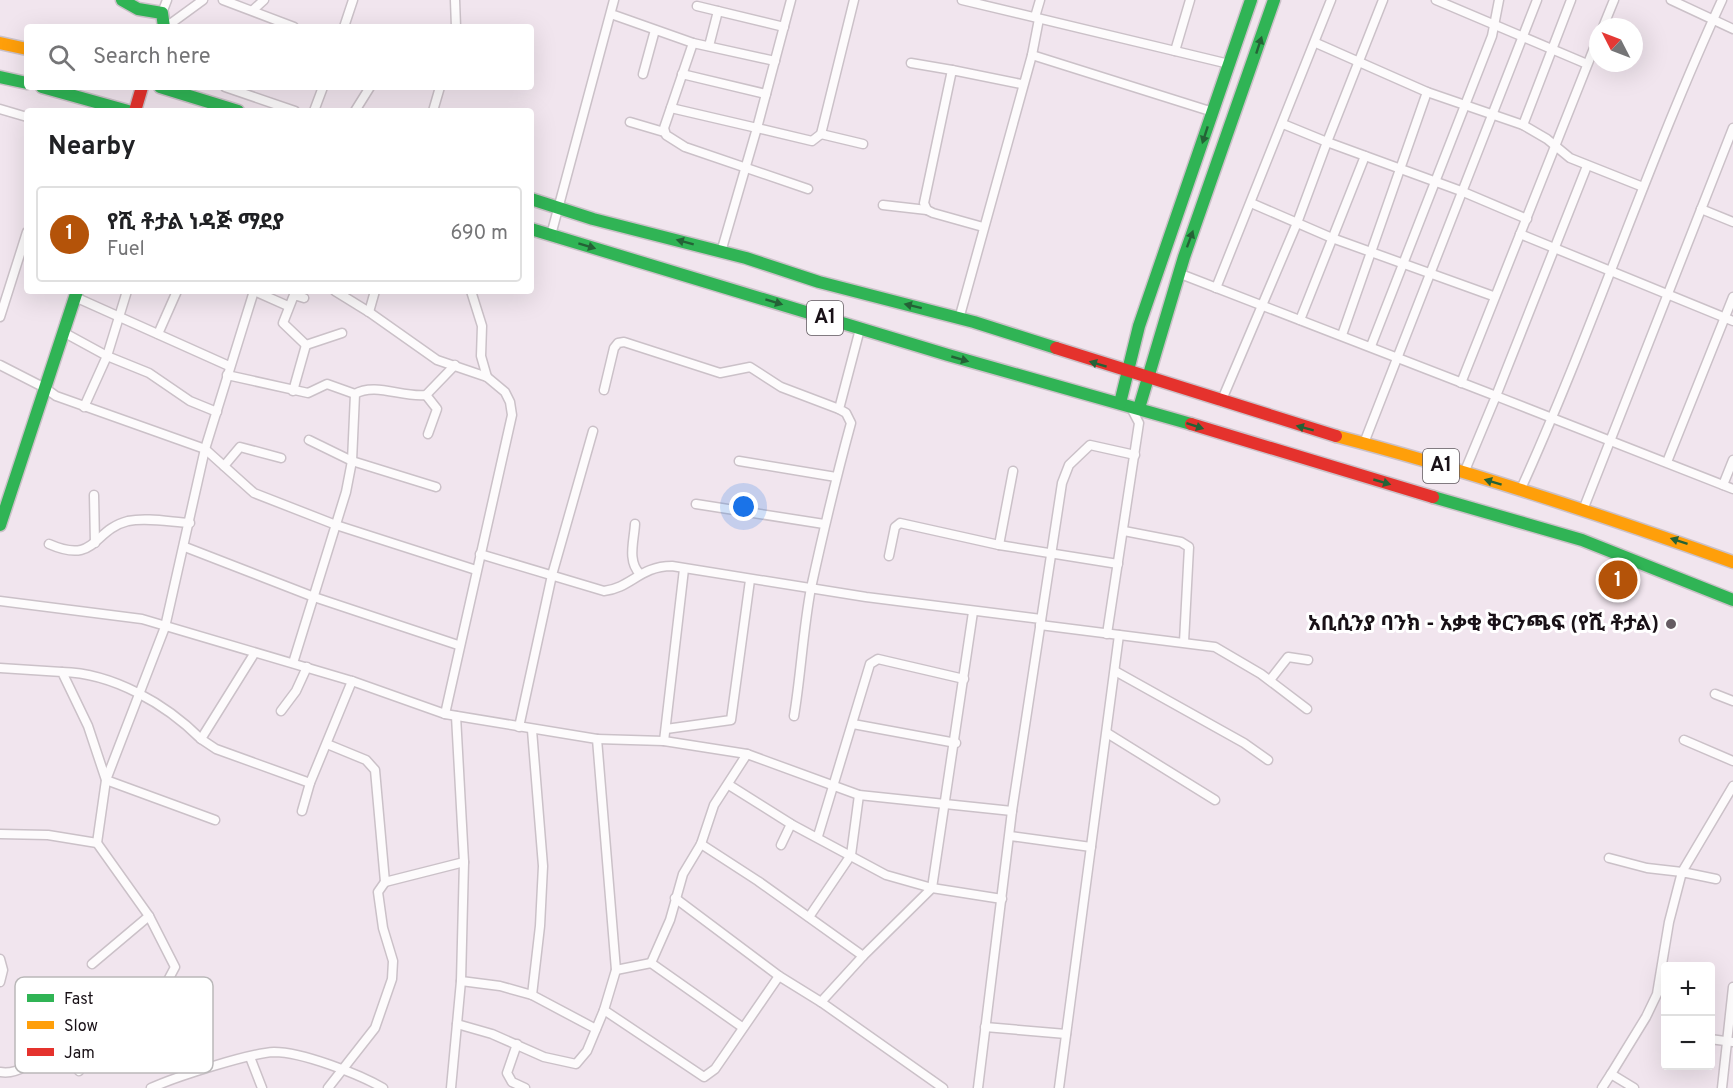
<!DOCTYPE html>
<html lang="en">
<head>
<meta charset="utf-8">
<style>
	body { margin:0; font-family:Overpass,"Noto Sans Ethiopic",sans-serif; background:#f6f6f6; color:#202124 }
	.controls { position:absolute; right:18px; bottom:18px; display:grid; overflow:hidden; border-radius:6px; box-shadow:0 6px 24px #0002 }
	.controls button { width:54px; height:54px; display:grid; place-items:center; padding:0; border:0; border-bottom:2px solid #e0e0e0; background:#fff; color:#202124; font:30px sans-serif }
	.compass { position:absolute; left:1589px; top:18px; width:54px; height:54px; border-radius:50%; background:#fff; box-shadow:0 6px 24px #0002; rotate:312deg }
	.you { position:absolute; left:744px; top:507px; width:21px; height:21px; margin:-15px; border:4px solid #fff; border-radius:50%; background:#1a73e8; box-shadow:0 0 0 9px #1a73e833 }
	.badge { display:grid; place-items:center; width:39px; height:39px; border-radius:50%; background:#b45309; color:#fff; font-size:20px; font-weight:700 }
	.pin { position:absolute; translate:-50% -50%; border:3px solid #fff; box-shadow:0 2px 6px #0006 }
	.list { margin:0; padding:0; list-style:none }
	h2 { display:flex; justify-content:space-between; align-items:center; height:78px; margin:0; padding:0 24px; font-size:26px }
	h2 small { font-size:20px; font-weight:400; color:#757577 }
	.list li { display:grid; grid-template-columns:39px 1fr auto; gap:18px; align-items:center; box-sizing:border-box; height:96px; margin:0 12px 12px; padding:0 12px; border:2px solid #e0e0e0; border-radius:6px }
	.list b { display:block; font-size:22px; white-space:nowrap }
	.list p { margin:0; font-size:20px; white-space:nowrap; color:#757577 }
	.list em { font-size:20px; font-style:normal; color:#757577 }
	.icon { flex:none; width:33px; height:33px; fill:none; stroke:currentColor; stroke-width:2; stroke-linecap:round; stroke-linejoin:round }
	.map { position:relative; flex:none; width:1733px; height:1088px; overflow:hidden }
	.search { position:absolute; background:#fff; box-shadow:0 6px 24px #0002; left:24px; top:24px; width:510px; height:66px; display:flex; align-items:center; gap:15px; box-sizing:border-box; padding:0 21px; border-radius:6px; color:#757577; font-size:22px }
	.panel { position:absolute; background:#fff; box-shadow:0 6px 24px #0002; left:24px; top:108px; width:510px; height:186px; border-radius:6px }
	.map>svg:first-child { display:block }
	.lines { fill:none; stroke-linecap:round; stroke-linejoin:round }
	.street-casing { stroke:#cbc1c8; stroke-width:11 }
	.fast-casing { stroke:#cbc1c8; stroke-width:15 }
	.slow-casing { stroke:#cbc1c8; stroke-width:15 }
	.jam-casing { stroke:#cbc1c8; stroke-width:15 }
	.street { stroke:#fdfbfc; stroke-width:8 }
	.fast { stroke:#30b455; stroke-width:12 }
	.slow { stroke:#ff9f0a; stroke-width:12 }
	.jam { stroke:#e5322d; stroke-width:12 }
	.oneway { fill:#246236 }
	.poi-dot { fill:#655b62; stroke:#fff; stroke-width:2 }
	.labels { text-anchor:middle; dominant-baseline:central; stroke-width:6; stroke-linejoin:round; paint-order:stroke }
	.shield { fill:#fff; stroke:#5e585d; stroke-width:1.5 }
	.shield-label { font-size:20px; font-weight:bold; fill:#191117 }
	.poi-label { font-size:21px; font-weight:bold; fill:#191117; stroke:#fff; text-anchor:end }
	.key { fill:#fff; stroke:#bab8b9; stroke-width:1.5 }
	.key-label { font-size:16px; fill:#191117 }
</style>
</head>
<body>
<div class="map">
<svg width="1733" height="1088" viewBox="0 0 1733 1088">
	<rect width="100%" height="100%" fill="#f1e5ee"/>
	<g class="lines">
		<defs>
			<g id="street">
				<polyline points="223,0 294,27"/>
				<polyline points="455,0 456,27"/>
				<polyline points="791,0 757,128 812,141 821,134 854,0"/>
				<polyline points="962,0 1175,51"/>
				<polyline points="1190,0 1175,51 1229,64"/>
				<polyline points="1436,0 1587,64"/>
				<polyline points="1671,0 1733,29"/>
				<polyline points="697,6 784,27"/>
				<polyline points="253,10 264,0"/>
				<polyline points="162,13 167,0"/>
				<polyline points="611,14 693,43 775,61"/>
				<polyline points="1035,17 1040,0"/>
				<polyline points="166,27 203,0"/>
				<polyline points="344,27 353,0"/>
				<polyline points="1603,27 1614,0"/>
				<polyline points="693,43 664,128 666,135 685,147 808,189"/>
				<polyline points="1316,43 1427,92 1523,125 1547,139 1570,158 1643,187"/>
				<polyline points="709,46 718,11"/>
				<polyline points="1032,55 1213,112"/>
				<polyline points="911,63 952,70"/>
				<polyline points="643,74 655,30"/>
				<polyline points="682,74 766,94"/>
				<polyline points="225,87 295,111"/>
				<polyline points="671,108 757,128 721,252"/>
				<polyline points="0,109 27,117"/>
				<polyline points="314,111 323,87"/>
				<polyline points="355,111 370,87"/>
				<polyline points="433,111 440,87"/>
				<polyline points="630,122 664,132"/>
				<polyline points="1283,124 1327,142 1383,0"/>
				<polyline points="1523,125 1571,0"/>
				<polyline points="821,134 863,144"/>
				<polyline points="1587,166 1496,396 1733,489"/>
				<polyline points="1251,203 1332,238 1493,296"/>
				<polyline points="883,205 927,210"/>
				<polyline points="1701,209 1733,222"/>
				<polyline points="983,227 933,213 927,210 924,203 952,70 1021,84"/>
				<polyline points="1520,234 1733,321"/>
				<polyline points="551,235 614,0"/>
				<polyline points="1178,273 1496,396 1464,473"/>
				<polyline points="1216,288 1331,0"/>
				<polyline points="254,291 288,306"/>
				<polyline points="335,291 369,312 437,360 487,377 505,392 510,402 512,415 445,714"/>
				<polyline points="471,291 482,326 481,356 487,377"/>
				<polyline points="75,297 229,366"/>
				<polyline points="304,298 294,295 283,323 306,345"/>
				<polyline points="369,312 375,291"/>
				<polyline points="0,317 27,232"/>
				<polyline points="959,319 1032,55 1039,19"/>
				<polyline points="1300,320 1365,156"/>
				<polyline points="63,332 107,356 149,373 190,401 217,412"/>
				<polyline points="158,334 177,291"/>
				<polyline points="1342,335 1427,92"/>
				<polyline points="306,345 342,333"/>
				<polyline points="1371,346 1492,36 1499,0"/>
				<polyline points="0,365 45,388 56,396 205,449 254,493 336,525 476,570"/>
				<polyline points="227,375 308,393 327,384 355,394"/>
				<polyline points="1461,383 1598,38"/>
				<polyline points="604,390 614,348 618,343 624,342 720,373 750,367 781,387 839,409"/>
				<polyline points="293,391 306,345"/>
				<polyline points="426,395 437,409 428,434"/>
				<polyline points="1221,402 1297,223 1327,142 1461,191 1527,219"/>
				<polyline points="84,407 107,356 127,291"/>
				<polyline points="309,440 352,461 436,487"/>
				<polyline points="1364,443 1537,0"/>
				<polyline points="739,461 836,477"/>
				<polyline points="1667,462 1733,297"/>
				<polyline points="224,466 240,447 281,458"/>
				<polyline points="1723,485 1733,460"/>
				<path d="M 1520,491 C 1593,330 1648,161 1722,0"/>
				<polyline points="94,495 95,543"/>
				<polyline points="696,504 824,524"/>
				<polyline points="1583,510 1733,128"/>
				<path d="M 635,524 C 634,541 627,561 640,574"/>
				<polyline points="1124,531 1181,542 1189,547 1184,642"/>
				<path d="M 49,544 C 97,565 92,530 128,521 C 147,517 171,522 190,523"/>
				<polyline points="999,545 1013,471"/>
				<polyline points="185,547 314,597 458,645"/>
				<path d="M 480,554 L 604,591 C 631,588 640,566 672,566 L 866,597 L 1041,619"/>
				<polyline points="889,556 895,527 900,523 999,545 1118,564"/>
				<polyline points="0,601 142,619 352,681 445,714 597,739 616,970 604,1010 704,1077 715,1069 779,976"/>
				<polyline points="1040,625 1215,647 1261,674 1307,709"/>
				<polyline points="1107,634 1139,423 1130,406"/>
				<polyline points="254,654 201,739 216,749 310,783 352,681"/>
				<path d="M 293,663 L 346,492 L 352,461 L 355,394 C 375,382 403,398 426,395 L 455,365"/>
				<polyline points="0,668 62,672 88,726 106,780 215,820"/>
				<polyline points="1115,671 1244,743 1268,760"/>
				<path d="M 62,672 C 113,673 166,704 201,739"/>
				<polyline points="1270,680 1288,657 1308,660"/>
				<polyline points="1715,694 1733,701"/>
				<polyline points="281,711 296,691 307,667"/>
				<path d="M 794,716 C 801,674 803,630 811,588 C 823,533 836,478 851,423 L 846,413 L 839,409 L 860,329"/>
				<polyline points="853,724 956,743"/>
				<polyline points="519,727 552,575 593,431"/>
				<polyline points="666,729 731,720 750,580"/>
				<polyline points="1107,733 1215,800"/>
				<polyline points="597,739 664,741 747,754"/>
				<polyline points="1684,740 1733,761"/>
				<polyline points="664,741 684,569"/>
				<polyline points="327,744 366,760 375,770 385,882 464,862"/>
				<polyline points="729,785 791,824 886,875 932,888 1002,899"/>
				<polyline points="302,811 310,783"/>
				<path d="M 0,834 L 48,835 L 97,843 L 149,916 L 175,967 L 166,984 L 155,993 L 129,1024 C 109,1025 91,1022 72,1030 C 49,1041 29,1077 0,1072"/>
				<polyline points="818,836 870,664 878,659 964,679"/>
				<polyline points="1010,836 1091,847"/>
				<polyline points="97,843 106,780 165,627 205,449 254,291"/>
				<polyline points="701,844 758,881 863,956"/>
				<polyline points="781,845 791,824"/>
				<polyline points="1609,858 1647,868 1682,872 1733,786"/>
				<polyline points="675,898 779,976 821,1002"/>
				<polyline points="809,917 851,855 859,795"/>
				<polyline points="0,959 3,970 0,982"/>
				<polyline points="651,963 670,920 683,874 701,844 714,805 747,754 859,795 1012,811"/>
				<polyline points="92,964 149,916"/>
				<polyline points="616,970 651,963 742,1027"/>
				<polyline points="461,981 500,986 532,995 540,926 543,866 532,730"/>
				<polyline points="532,995 596,1029"/>
				<polyline points="457,1024 492,1034 544,1057 576,1064 587,1051 604,1010"/>
				<polyline points="985,1027 1066,1034"/>
				<polyline points="57,1039 79,1071"/>
				<polyline points="1710,1039 1733,1042"/>
				<polyline points="517,1044 507,1073 512,1082 525,1088"/>
				<polyline points="250,1057 262,1088"/>
				<polyline points="1611,1074 1646,1017 1657,994 1669,922 1682,872 1716,879"/>
				<path d="M 151,1088 C 175,1077 250,1053 274,1052 C 302,1052 359,1074 383,1088"/>
				<polyline points="328,1088 375,1028 392,979 393,961 383,928 378,892 385,882"/>
				<polyline points="451,1088 461,981 464,862 456,716"/>
				<polyline points="943,1088 821,1002 863,956 932,888 973,612"/>
				<polyline points="978,1088 1012,811 1062,483 1069,465 1090,445 1135,455"/>
				<polyline points="1059,1088 1119,635"/>
				<polyline points="1602,1088 1611,1074 1634,1088"/>
				<polyline points="1722,1088 1733,987"/>
			</g>
			<g id="fast">
				<polyline points="122,0 138,9 162,13 164,27"/>
				<polyline points="0,77 27,83"/>
				<polyline points="42,87 128,111"/>
				<polyline points="160,87 238,111"/>
				<polyline points="531,199 593,219 746,258 819,282 974,322 1056,348"/>
				<polyline points="531,229 948,355 1191,424"/>
				<polyline points="1120,403 1139,326 1251,0"/>
				<polyline points="1139,408 1184,257 1274,0"/>
				<polyline points="1433,497 1582,540 1733,600"/>
				<polyline points="0,525 77,291"/>
			</g>
			<g id="slow">
				<polyline points="0,43 27,49"/>
				<path d="M 1336,436 C 1470,471 1602,515 1733,562"/>
			</g>
			<g id="jam">
				<polyline points="135,111 142,87"/>
				<polyline points="1056,348 1336,436"/>
				<polyline points="1191,424 1433,497"/>
			</g>
		</defs>
		<!-- street casing -->
		<use href="#street" class="street-casing"/>
		<!-- fast casing -->
		<use href="#fast" class="fast-casing"/>
		<!-- slow casing -->
		<use href="#slow" class="slow-casing"/>
		<!-- jam casing -->
		<use href="#jam" class="jam-casing"/>
		<!-- street -->
		<use href="#street" class="street"/>
		<!-- fast -->
		<use href="#fast" class="fast"/>
		<!-- slow -->
		<use href="#slow" class="slow"/>
		<!-- jam -->
		<use href="#jam" class="jam"/>
	</g>
	<!-- one-way arrows -->
	<defs><path id="oneway-solid" d="M-6-.8H1V-3.2L6.5 0L1 3.2V.8H-6Z" transform="scale(1.5)"/></defs>
	<g class="oneway">
		<use href="#oneway-solid" transform="translate(1259 45) rotate(-72)"/>
		<use href="#oneway-solid" transform="translate(1205 135) rotate(108)"/>
		<use href="#oneway-solid" transform="translate(1190 239) rotate(-70)"/>
		<use href="#oneway-solid" transform="translate(685 242) rotate(-165)"/>
		<use href="#oneway-solid" transform="translate(587 246) rotate(17)"/>
		<use href="#oneway-solid" transform="translate(774 302) rotate(17)"/>
		<use href="#oneway-solid" transform="translate(913 306) rotate(-166)"/>
		<use href="#oneway-solid" transform="translate(960 359) rotate(16)"/>
		<use href="#oneway-solid" transform="translate(1098 364) rotate(-163)"/>
		<use href="#oneway-solid" transform="translate(1195 426) rotate(18)"/>
		<use href="#oneway-solid" transform="translate(1305 428) rotate(-165)"/>
		<use href="#oneway-solid" transform="translate(1382 482) rotate(16)"/>
		<use href="#oneway-solid" transform="translate(1493 482) rotate(-163)"/>
		<use href="#oneway-solid" transform="translate(1679 541) rotate(-162)"/>
	</g>
	<!-- markers -->
	<circle class="poi-dot" cx="1671" cy="624" r="6"/>
	<g class="labels">
		<!-- shield labels -->
		<g class="shield">
			<rect x="807" y="301" width="36" height="34" rx="4.5"/>
			<rect x="1423" y="449" width="36" height="34" rx="4.5"/>
		</g>
		<g class="shield-label">
			<text x="825" y="318">A1</text>
			<text x="1441" y="466">A1</text>
		</g>
		<!-- poi labels -->
		<g class="poi-label">
			<text x="1659" y="624">አቢሲንያ ባንክ - አቃቂ ቅርንጫፍ (የሺ ቶታል)</text>
		</g>
	</g>
	<!-- legend -->
	<rect x="15" y="977" width="198" height="96" rx="9" class="key"/>
	<rect x="27" y="994" width="27" height="8" fill="#30b455"/>
	<rect x="27" y="1021" width="27" height="8" fill="#ff9f0a"/>
	<rect x="27" y="1048" width="27" height="8" fill="#e5322d"/>
	<g class="key-label">
		<text x="64" y="1004">Fast</text>
		<text x="64" y="1031">Slow</text>
		<text x="64" y="1058">Jam</text>
	</g>
</svg>
<div class="controls">
<button>+</button>
<button>−</button>
</div>
<svg class="compass" viewBox="-18 -18 36 36"><path d="M0-13l5 13h-10z" fill="#e53935"/><path d="M0 13l5-13h-10z" fill="#757577"/></svg>
<div class="you"></div>
<div class="pin badge" style="left:1618px;top:580px">1</div>
<div class="search"><svg class="icon" aria-label="search" viewBox="0 0 24 24"><circle cx="10" cy="10" r="6"/><path d="M15 15l6 6"/></svg>Search here</div>
<section class="panel">
<h2>Nearby<small></small></h2>
<ul class="list">
<li><span class="badge">1</span><div><b>የሺ ቶታል ነዳጅ ማደያ</b><p>Fuel</p></div><em>690 m</em></li>
</ul>
</section>
</div>
</body>
</html>
